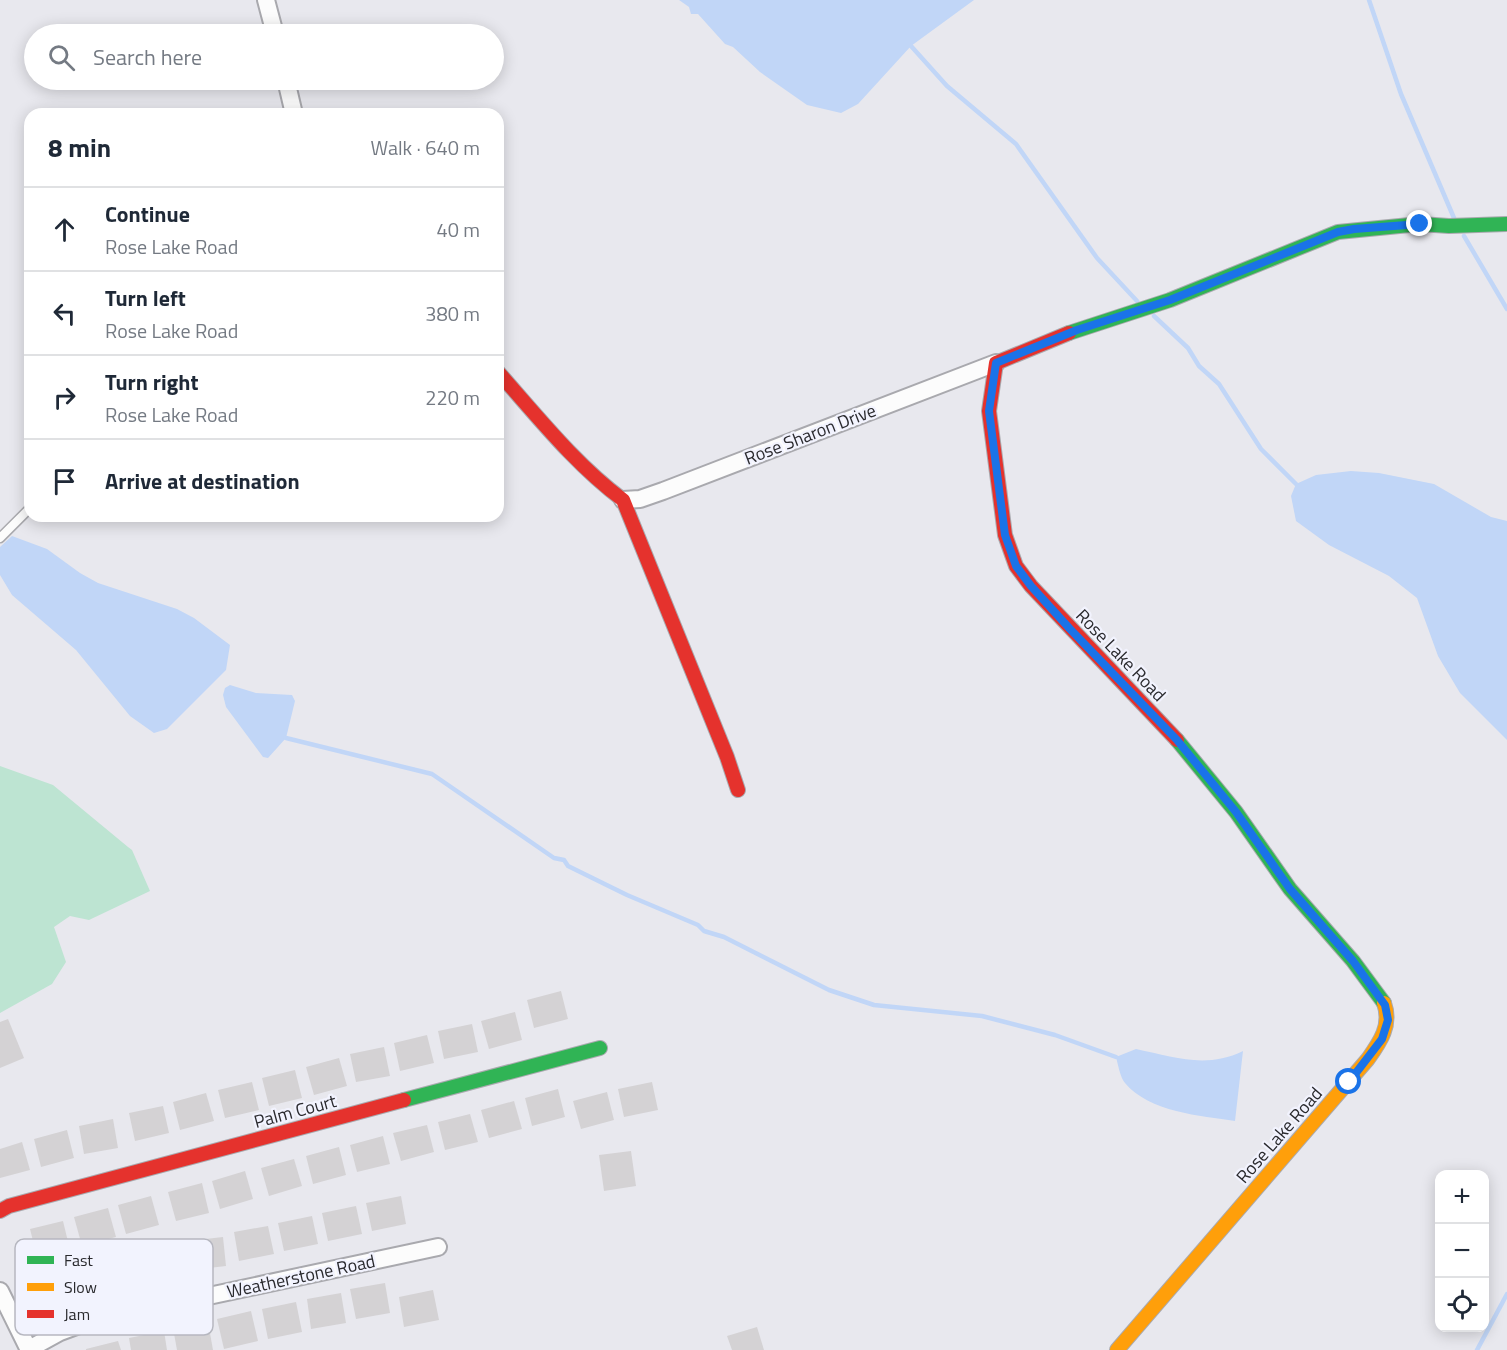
<!DOCTYPE html>
<html lang="en">
<head>
<meta charset="utf-8">
<style>
	body { margin:0; font-family:"Titillium Web",sans-serif; background:#f2f2f3; color:#1f2937 }
	.controls { position:absolute; right:18px; bottom:18px; display:grid; overflow:hidden; border-radius:12px; box-shadow:0 3px 15px #0003 }
	.controls button { width:54px; height:54px; display:grid; place-items:center; padding:0; border:0; border-bottom:2px solid #e0e1e3; background:#fff; color:#1f2937; font:30px sans-serif }
	.stop { position:absolute; width:18px; height:18px; margin:-14px; border:4px solid #1a73e8; border-radius:50%; background:#fff }
	.stop.end { background:#1a73e8; border-color:#fff; box-shadow:0 2px 6px #0008 }
	.list { margin:0; padding:0; list-style:none }
	h2 { display:flex; justify-content:space-between; align-items:center; height:78px; margin:0; padding:0 24px; font-size:26px }
	h2 small { font-size:20px; font-weight:400; color:#747a83 }
	.list li { display:grid; grid-template-columns:39px 1fr auto; gap:18px; align-items:center; box-sizing:border-box; height:84px; padding:0 24px; border-top:2px solid #e0e1e3 }
	.list b { display:block; font-size:22px; white-space:nowrap }
	.list p { margin:0; font-size:20px; white-space:nowrap; color:#747a83 }
	.list em { font-size:20px; font-style:normal; color:#747a83 }
	.icon { flex:none; width:33px; height:33px; fill:none; stroke:currentColor; stroke-width:2; stroke-linecap:round; stroke-linejoin:round }
	.map { position:relative; flex:none; width:1507px; height:1350px; overflow:hidden }
	.search { position:absolute; background:#fff; box-shadow:0 3px 15px #0003; left:24px; top:24px; width:480px; height:66px; display:flex; align-items:center; gap:15px; box-sizing:border-box; padding:0 21px; border-radius:33px; color:#747a83; font-size:22px }
	.panel { position:absolute; background:#fff; box-shadow:0 3px 15px #0003; left:24px; top:108px; width:480px; height:414px; border-radius:18px }
	.map>svg:first-child { display:block }
	.green { fill:#bde4d2 }
	.water { fill:#c1d6f7 }
	.lines { fill:none; stroke-linecap:round; stroke-linejoin:round }
	.stream { stroke:#c1d6f7; stroke-width:4.5 }
	.building { fill:#d4d2d4 }
	.lane-casing { stroke:#a9a9ae; stroke-width:11 }
	.street-casing { stroke:#a9a9ae; stroke-width:20 }
	.fast-casing { stroke:#a9a9ae; stroke-width:16 }
	.slow-casing { stroke:#a9a9ae; stroke-width:16 }
	.jam-casing { stroke:#a9a9ae; stroke-width:16 }
	.lane { stroke:#fcfcfc; stroke-width:8 }
	.street { stroke:#fcfcfc; stroke-width:16 }
	.fast { stroke:#30b455; stroke-width:14 }
	.slow { stroke:#ff9f0a; stroke-width:14 }
	.jam { stroke:#e5322d; stroke-width:14 }
	.route { stroke:#1a73e8; stroke-width:8 }
	.labels { text-anchor:middle; dominant-baseline:central; stroke-width:4.5; stroke-linejoin:round; paint-order:stroke }
	.street-label { font-size:18px; fill:#2a2a2e; stroke:#f2f3fe }
	.key { fill:#f2f3fe; stroke:#b6b7c0; stroke-width:1.5 }
	.key-label { font-size:16px; fill:#2a2a2e }
</style>
</head>
<body>
<div class="map">
<svg width="1507" height="1350" viewBox="0 0 1507 1350">
	<rect width="100%" height="100%" fill="#e8e8ee"/>
	<!-- green -->
	<polygon class="green" points="0,766 53,785 128,847 132,850 150,891 89,920 70,916 54,927 66,962 52,984 0,1013"/>
	<!-- water -->
	<g class="water">
		<polygon points="679,0 974,0 911,46 858,104 841,113 807,105 760,72 733,47 725,44 698,14 691,14 689,7"/>
		<polygon points="1351,471 1379,473 1434,484 1491,517 1507,521 1507,740 1460,693 1438,656 1417,598 1389,576 1329,545 1296,521 1291,496 1296,484 1316,475"/>
		<polygon points="12,536 47,549 80,573 98,583 177,609 194,618 230,645 226,670 167,729 154,733 130,716 76,650 12,595 0,575 0,547"/>
		<polygon points="230,685 256,693 292,695 295,701 286,738 268,758 263,757 226,707 223,695 225,688"/>
		<path d="M 1136,1049 C 1174,1057 1206,1069 1243,1051 L 1235,1121 C 1201,1116 1149,1112 1125,1083 C 1120,1077 1118,1064 1116,1057 Z"/>
	</g>
	<g class="lines">
		<!-- stream -->
		<g class="stream">
			<polyline points="1369,0 1401,94 1454,218"/>
			<polyline points="911,46 947,86 1016,144 1097,258 1137,301"/>
			<polyline points="1464,236 1507,309"/>
			<polyline points="1154,316 1188,348 1199,366 1219,384 1261,449 1296,484"/>
			<polyline points="286,738 432,774 554,858 564,860 568,866 627,895 698,925 704,931 724,937 829,990 874,1005 982,1016 1055,1035 1116,1057"/>
			<polyline points="1477,1350 1507,1294"/>
		</g>
	</g>
	<!-- building -->
	<g class="building">
		<polygon points="561,991 568,1019 534,1028 527,1000"/>
		<polygon points="515,1012 522,1040 489,1049 481,1021"/>
		<polygon points="8,1019 24,1058 0,1068 0,1022"/>
		<polygon points="472,1024 478,1052 444,1059 438,1031"/>
		<polygon points="427,1035 434,1063 400,1071 394,1043"/>
		<polygon points="384,1047 390,1076 356,1082 350,1054"/>
		<polygon points="339,1058 347,1086 314,1095 306,1067"/>
		<polygon points="295,1070 302,1098 269,1106 262,1078"/>
		<polygon points="252,1082 259,1110 225,1118 218,1090"/>
		<polygon points="652,1082 658,1110 624,1117 618,1089"/>
		<polygon points="558,1089 565,1117 532,1126 525,1098"/>
		<polygon points="607,1092 614,1120 581,1129 573,1101"/>
		<polygon points="206,1093 214,1121 180,1130 173,1102"/>
		<polygon points="514,1101 522,1129 489,1138 481,1110"/>
		<polygon points="163,1106 169,1133 135,1141 129,1113"/>
		<polygon points="470,1114 478,1142 445,1150 438,1122"/>
		<polygon points="113,1119 118,1148 84,1154 79,1126"/>
		<polygon points="427,1125 434,1152 401,1161 393,1133"/>
		<polygon points="67,1130 74,1158 41,1167 34,1139"/>
		<polygon points="383,1136 390,1164 357,1172 350,1145"/>
		<polygon points="22,1142 30,1170 0,1178 0,1149"/>
		<polygon points="339,1147 346,1175 313,1184 306,1156"/>
		<polygon points="631,1151 636,1186 604,1191 599,1155"/>
		<polygon points="294,1159 302,1186 269,1196 261,1168"/>
		<polygon points="245,1171 253,1199 220,1209 212,1181"/>
		<polygon points="202,1183 209,1213 176,1221 168,1192"/>
		<polygon points="151,1196 159,1225 126,1234 118,1205"/>
		<polygon points="401,1196 406,1224 372,1231 366,1203"/>
		<polygon points="356,1206 362,1234 328,1241 322,1213"/>
		<polygon points="108,1208 116,1237 82,1246 74,1217"/>
		<polygon points="312,1216 318,1244 284,1251 278,1223"/>
		<polygon points="63,1221 70,1250 37,1257 30,1229"/>
		<polygon points="268,1226 274,1254 239,1261 234,1232"/>
		<polygon points="223,1237 226,1266 192,1270 188,1241"/>
		<polygon points="385,1283 390,1313 356,1319 350,1289"/>
		<polygon points="433,1290 439,1320 404,1327 399,1297"/>
		<polygon points="341,1293 346,1323 311,1329 307,1299"/>
		<polygon points="296,1302 302,1332 268,1339 262,1309"/>
		<polygon points="251,1311 258,1341 224,1349 217,1319"/>
		<polygon points="208,1322 213,1350 177,1350 173,1328"/>
		<polygon points="757,1327 764,1350 732,1350 727,1336"/>
		<polygon points="164,1331 167,1350 131,1350 129,1338"/>
		<polygon points="118,1341 121,1350 86,1350 86,1349"/>
	</g>
	<g class="lines">
		<defs>
			<polyline id="lane" points="0,538 30,508"/>
			<g id="street">
				<polyline points="266,0 275,34"/>
				<polyline points="286,80 294,114"/>
				<polyline points="623,500 640,499 663,491 996,363"/>
				<polyline points="0,1291 29,1350"/>
				<polyline points="29,1349 60,1332 87,1322 438,1247"/>
			</g>
			<g id="fast">
				<polyline points="1069,333 1170,300 1338,232 1420,224 1449,226 1507,224"/>
				<polyline points="1177,740 1236,812 1290,889 1353,961 1384,1003"/>
				<polyline points="404,1100 600,1048"/>
			</g>
			<path id="slow" d="M 1117,1350 L 1368,1059 C 1380,1042 1392,1025 1384,1003"/>
			<g id="jam">
				<polyline points="1069,333 996,363 989,411 1005,535 1016,566 1031,586 1177,740"/>
				<path d="M 498,372 C 538,417 575,464 623,500 L 727,757 L 738,790"/>
				<polyline points="0,1211 9,1206 404,1100"/>
			</g>
		</defs>
		<!-- lane casing -->
		<use href="#lane" class="lane-casing"/>
		<!-- street casing -->
		<use href="#street" class="street-casing"/>
		<!-- fast casing -->
		<use href="#fast" class="fast-casing"/>
		<!-- slow casing -->
		<use href="#slow" class="slow-casing"/>
		<!-- jam casing -->
		<use href="#jam" class="jam-casing"/>
		<!-- lane -->
		<use href="#lane" class="lane"/>
		<!-- street -->
		<use href="#street" class="street"/>
		<!-- fast -->
		<use href="#fast" class="fast"/>
		<!-- slow -->
		<use href="#slow" class="slow"/>
		<!-- jam -->
		<use href="#jam" class="jam"/>
	</g>
	<g class="lines">
		<!-- route -->
		<polyline class="route" points="1349,1082 1382,1039 1388,1020 1385,1005 1353,961 1290,889 1236,812 1177,740 1070,629 1031,586 1016,566 1005,535 989,411 996,363 1077,330 1170,300 1338,232 1354,229 1420,224"/>
	</g>
	<g class="labels">
		<!-- street labels -->
		<g class="street-label">
			<text transform="translate(810 434) rotate(-21)">Rose Sharon Drive</text>
			<text transform="translate(1121 655) rotate(46)">Rose Lake Road</text>
			<text transform="translate(295 1111) rotate(-15)">Palm Court</text>
			<text transform="translate(1279 1135) rotate(-49)">Rose Lake Road</text>
			<text transform="translate(301 1276) rotate(-12)">Weatherstone Road</text>
		</g>
	</g>
	<!-- legend -->
	<rect x="15" y="1239" width="198" height="96" rx="9" class="key"/>
	<rect x="27" y="1256" width="27" height="8" fill="#30b455"/>
	<rect x="27" y="1283" width="27" height="8" fill="#ff9f0a"/>
	<rect x="27" y="1310" width="27" height="8" fill="#e5322d"/>
	<g class="key-label">
		<text x="64" y="1266">Fast</text>
		<text x="64" y="1293">Slow</text>
		<text x="64" y="1320">Jam</text>
	</g>
</svg>
<div class="controls">
<button>+</button>
<button>−</button>
<button><svg class="icon" aria-label="locate" viewBox="0 0 24 24"><circle cx="12" cy="12" r="6"/><path d="M12 2v4M12 18v4M2 12h4M18 12h4"/></svg></button>
</div>
<div class="stop" style="left:1349px;top:1082px"></div>
<div class="stop end" style="left:1420px;top:224px"></div>
<div class="search"><svg class="icon" aria-label="search" viewBox="0 0 24 24"><circle cx="10" cy="10" r="6"/><path d="M15 15l6 6"/></svg>Search here</div>
<section class="panel">
<h2>8 min<small>Walk · 640 m</small></h2>
<ul class="list">
<li><svg class="icon" aria-label="ahead" viewBox="0 0 24 24"><path d="M12 20V5M6 11l6-6 6 6"/></svg><div><b>Continue</b><p>Rose Lake Road</p></div><em>40 m</em></li>
<li><svg class="icon" aria-label="left" viewBox="0 0 24 24"><path d="M17 20v-9H6M10 6l-5 5 5 5"/></svg><div><b>Turn left</b><p>Rose Lake Road</p></div><em>380 m</em></li>
<li><svg class="icon" aria-label="right" viewBox="0 0 24 24"><path d="M7 20v-9h11M14 6l5 5-5 5"/></svg><div><b>Turn right</b><p>Rose Lake Road</p></div><em>220 m</em></li>
<li><svg class="icon" aria-label="arrive" viewBox="0 0 24 24"><path d="M6 21V4h12l-3 4 3 4H6"/></svg><div><b>Arrive at destination</b></div></li>
</ul>
</section>
</div>
</body>
</html>
